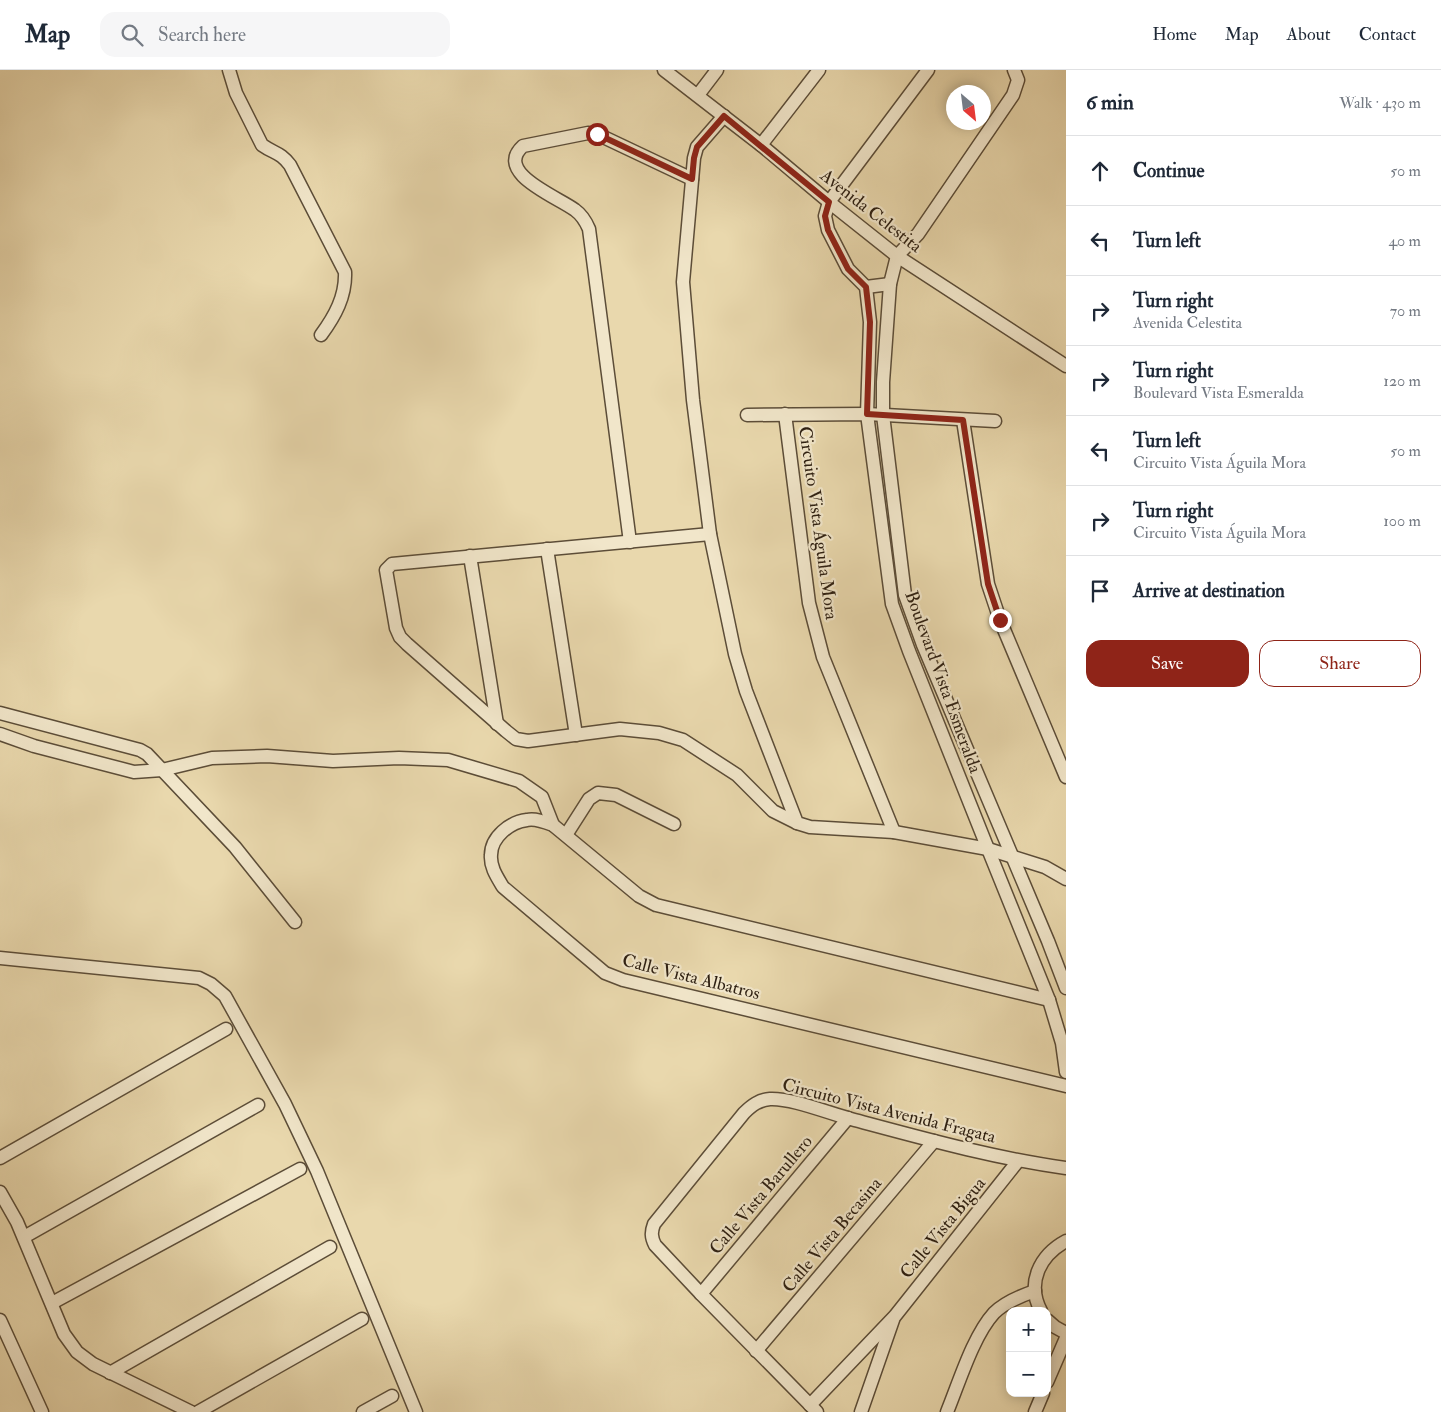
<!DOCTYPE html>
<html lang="en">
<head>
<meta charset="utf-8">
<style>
	body { margin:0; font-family:"IM FELL Double Pica",serif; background:#f6f6f7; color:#1f2937 }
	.controls { position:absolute; right:15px; bottom:15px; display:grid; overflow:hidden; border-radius:10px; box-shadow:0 2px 12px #0003 }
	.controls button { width:45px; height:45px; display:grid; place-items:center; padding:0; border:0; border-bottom:1px solid #e0e1e3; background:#fff; color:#1f2937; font:25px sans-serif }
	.compass { position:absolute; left:946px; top:15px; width:45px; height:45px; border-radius:50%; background:#fff; box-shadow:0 2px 12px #0003; rotate:152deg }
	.stop { position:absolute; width:15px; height:15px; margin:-11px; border:4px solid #8f2418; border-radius:50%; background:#fff }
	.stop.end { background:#8f2418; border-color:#fff; box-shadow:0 1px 5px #0008 }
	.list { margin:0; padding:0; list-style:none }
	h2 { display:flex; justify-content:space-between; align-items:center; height:65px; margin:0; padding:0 20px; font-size:21px }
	h2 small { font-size:16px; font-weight:400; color:#747a83 }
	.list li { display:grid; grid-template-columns:32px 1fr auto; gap:15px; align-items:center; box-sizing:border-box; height:70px; padding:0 20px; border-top:1px solid #e0e1e3 }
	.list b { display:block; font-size:19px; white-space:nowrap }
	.list p { margin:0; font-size:16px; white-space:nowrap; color:#747a83 }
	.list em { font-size:16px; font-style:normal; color:#747a83 }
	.actions { display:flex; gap:10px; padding:15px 20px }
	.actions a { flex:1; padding:11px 0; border:1px solid #8f2418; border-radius:15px; text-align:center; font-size:18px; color:#8f2418 }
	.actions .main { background:#8f2418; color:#fff }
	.icon { flex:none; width:28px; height:28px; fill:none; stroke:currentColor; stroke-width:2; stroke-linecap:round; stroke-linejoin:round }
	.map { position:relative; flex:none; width:1066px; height:1342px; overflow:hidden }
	header { display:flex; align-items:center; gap:30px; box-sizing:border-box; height:70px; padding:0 25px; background:#fff; border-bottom:1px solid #e0e1e3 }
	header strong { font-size:24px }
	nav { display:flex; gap:28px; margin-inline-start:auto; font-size:18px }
	.search { width:350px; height:45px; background:#f6f6f7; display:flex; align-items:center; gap:12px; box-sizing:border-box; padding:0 18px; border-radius:15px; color:#747a83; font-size:19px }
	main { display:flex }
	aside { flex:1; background:#fff }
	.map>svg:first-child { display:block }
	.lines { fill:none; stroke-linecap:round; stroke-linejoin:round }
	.minor-casing { stroke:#5c4d38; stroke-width:15 }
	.minor { stroke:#f1e6ca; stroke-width:12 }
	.route { stroke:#8f2418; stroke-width:6 }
	.labels { text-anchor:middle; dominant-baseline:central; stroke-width:4.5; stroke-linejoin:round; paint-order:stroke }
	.street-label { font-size:18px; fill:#2d1f11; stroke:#f1e6ca }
</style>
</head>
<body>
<header>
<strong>Map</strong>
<div class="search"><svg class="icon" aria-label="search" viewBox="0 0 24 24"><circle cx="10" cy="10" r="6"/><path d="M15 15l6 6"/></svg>Search here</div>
<nav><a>Home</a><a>Map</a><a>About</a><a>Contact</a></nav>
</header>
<main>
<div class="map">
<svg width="1066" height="1342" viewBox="0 0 1066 1342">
	<rect width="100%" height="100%" fill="#e9d8ad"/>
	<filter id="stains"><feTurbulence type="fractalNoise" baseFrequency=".004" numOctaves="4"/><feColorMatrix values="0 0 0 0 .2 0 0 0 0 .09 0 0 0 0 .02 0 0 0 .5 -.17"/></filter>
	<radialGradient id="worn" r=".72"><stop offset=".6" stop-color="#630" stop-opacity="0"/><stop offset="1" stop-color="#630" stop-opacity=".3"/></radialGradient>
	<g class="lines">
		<defs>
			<g id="minor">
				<path d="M 229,0 L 236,23 L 262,75 C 275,84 280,82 290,95 L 345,202 C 346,226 335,246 321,265"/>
				<polyline points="664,0 761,75 829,132 897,186 1066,296"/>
				<polyline points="928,0 829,132 825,146 828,160 848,199 866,217 870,252 867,344 892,534 909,581 988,779 1049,930 1062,973 1066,1002"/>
				<polyline points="1014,0 1018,10 1013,25 918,164 897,186 890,214 883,312 883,345 905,525 923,575 1048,871 1066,918"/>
				<polyline points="698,25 717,0"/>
				<polyline points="724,46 697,77 694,88 683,212 693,330 710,464 735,584 746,621 797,753 810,757 894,762 988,779 1045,797 1066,809"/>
				<polyline points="761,75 819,0"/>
				<polyline points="866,217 890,214"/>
				<polyline points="785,344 809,533 823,587 894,762"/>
				<polyline points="747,345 867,344 995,351"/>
				<polyline points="963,350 988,514 1000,550 1066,707"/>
				<polyline points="710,464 392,494 386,500 396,558 400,567 407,574 506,661 516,669 528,671 620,659 659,663 683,670 737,705 773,741 797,753"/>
				<path d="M 630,472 L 589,159 C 586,152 582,145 575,140 C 558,127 493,103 523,76 L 588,63 L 597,64 L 692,109"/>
				<polyline points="547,479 576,665"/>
				<polyline points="470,486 497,654"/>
				<polyline points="0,643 140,680 147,684 235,777 295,852"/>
				<polyline points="0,664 34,676 134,702 162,700 212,688 267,686 333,691 399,688 448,690 519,711 542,727 553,755"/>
				<polyline points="566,765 589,729 598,723 616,725 674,754"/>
				<polyline points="0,888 199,908 211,914 225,926 285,1034 317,1101 416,1342"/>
				<path d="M 1049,930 L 656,835 L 639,826 L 553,755 C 545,752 535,748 527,750 C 510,752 491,767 491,785 C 490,797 497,807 503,817 L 605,903 L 623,910 L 1066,1016"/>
				<polyline points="0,1088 226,959"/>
				<polyline points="0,1122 17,1152 64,1264 77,1282 93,1294 191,1342"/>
				<polyline points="24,1167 258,1035"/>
				<polyline points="701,1224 848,1048"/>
				<polyline points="52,1233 300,1099"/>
				<path d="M 1041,1241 C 1026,1213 1040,1185 1066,1171"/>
				<polyline points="0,1250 42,1342"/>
				<polyline points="1047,1250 1055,1257 1066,1263"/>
				<polyline points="756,1281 934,1071"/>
				<polyline points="110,1303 330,1177"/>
				<polyline points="1047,1312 1066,1268"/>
				<polyline points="810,1335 895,1246 1018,1091"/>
				<polyline points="198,1342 362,1249"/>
				<polyline points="363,1342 392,1326"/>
				<path d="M 817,1342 L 701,1224 L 655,1175 C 651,1167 651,1162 654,1154 L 744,1043 C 752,1035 759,1030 770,1029 C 792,1028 828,1043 851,1049 C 922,1068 993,1088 1066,1098"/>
				<polyline points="861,1342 893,1250"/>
				<path d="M 947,1342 C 959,1313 973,1266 994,1243 C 1005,1232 1020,1226 1035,1221"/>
				<polyline points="1035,1342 1043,1323"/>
			</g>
		</defs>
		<!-- minor casing -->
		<use href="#minor" class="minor-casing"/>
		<!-- minor -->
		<use href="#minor" class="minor"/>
	</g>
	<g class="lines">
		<!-- route -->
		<polyline class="route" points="597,64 692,109 694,88 697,77 724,46 829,132 825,146 828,160 848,199 866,217 870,252 867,344 963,350 988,514 1000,550"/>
	</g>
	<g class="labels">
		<!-- street labels -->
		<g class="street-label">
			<text transform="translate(871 141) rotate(38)">Avenida Celestita</text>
			<text transform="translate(818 453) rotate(82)">Circuito Vista Águila Mora</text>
			<text transform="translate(943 612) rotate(70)">Boulevard Vista Esmeralda</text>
			<text transform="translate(691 907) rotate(14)">Calle Vista Albatros</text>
			<text transform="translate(889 1041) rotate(14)">Circuito Vista Avenida Fragata</text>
			<text transform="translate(761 1125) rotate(-50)">Calle Vista Barullero</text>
			<text transform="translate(943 1158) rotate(-51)">Calle Vista Bigua</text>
			<text transform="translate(832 1165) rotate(-50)">Calle Vista Becasina</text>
		</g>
	</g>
	<rect width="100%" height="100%" filter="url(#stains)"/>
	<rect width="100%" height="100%" fill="url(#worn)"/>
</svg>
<div class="controls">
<button>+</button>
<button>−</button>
</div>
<svg class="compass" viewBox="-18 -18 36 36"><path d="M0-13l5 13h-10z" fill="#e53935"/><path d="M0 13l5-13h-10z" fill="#747a83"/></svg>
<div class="stop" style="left:597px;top:64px"></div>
<div class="stop end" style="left:1000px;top:550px"></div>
</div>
<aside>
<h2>6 min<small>Walk · 430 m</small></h2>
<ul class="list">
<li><svg class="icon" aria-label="ahead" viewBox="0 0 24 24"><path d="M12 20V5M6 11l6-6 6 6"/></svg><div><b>Continue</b></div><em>50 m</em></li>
<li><svg class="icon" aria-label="left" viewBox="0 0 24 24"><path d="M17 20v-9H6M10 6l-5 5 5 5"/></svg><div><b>Turn left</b></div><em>40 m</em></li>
<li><svg class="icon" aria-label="right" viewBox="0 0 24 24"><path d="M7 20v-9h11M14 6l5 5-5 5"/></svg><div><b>Turn right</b><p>Avenida Celestita</p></div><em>70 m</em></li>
<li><svg class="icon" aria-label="right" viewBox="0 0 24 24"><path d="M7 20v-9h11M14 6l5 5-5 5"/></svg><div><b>Turn right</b><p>Boulevard Vista Esmeralda</p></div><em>120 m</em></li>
<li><svg class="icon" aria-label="left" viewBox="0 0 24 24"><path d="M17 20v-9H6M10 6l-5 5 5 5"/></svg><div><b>Turn left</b><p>Circuito Vista Águila Mora</p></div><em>50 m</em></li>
<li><svg class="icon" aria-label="right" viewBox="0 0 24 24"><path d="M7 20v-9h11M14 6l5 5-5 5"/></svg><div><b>Turn right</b><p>Circuito Vista Águila Mora</p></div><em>100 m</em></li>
<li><svg class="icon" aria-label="arrive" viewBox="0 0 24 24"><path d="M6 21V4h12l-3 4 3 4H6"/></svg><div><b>Arrive at destination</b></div></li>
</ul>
<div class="actions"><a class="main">Save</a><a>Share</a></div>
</aside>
</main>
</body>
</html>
